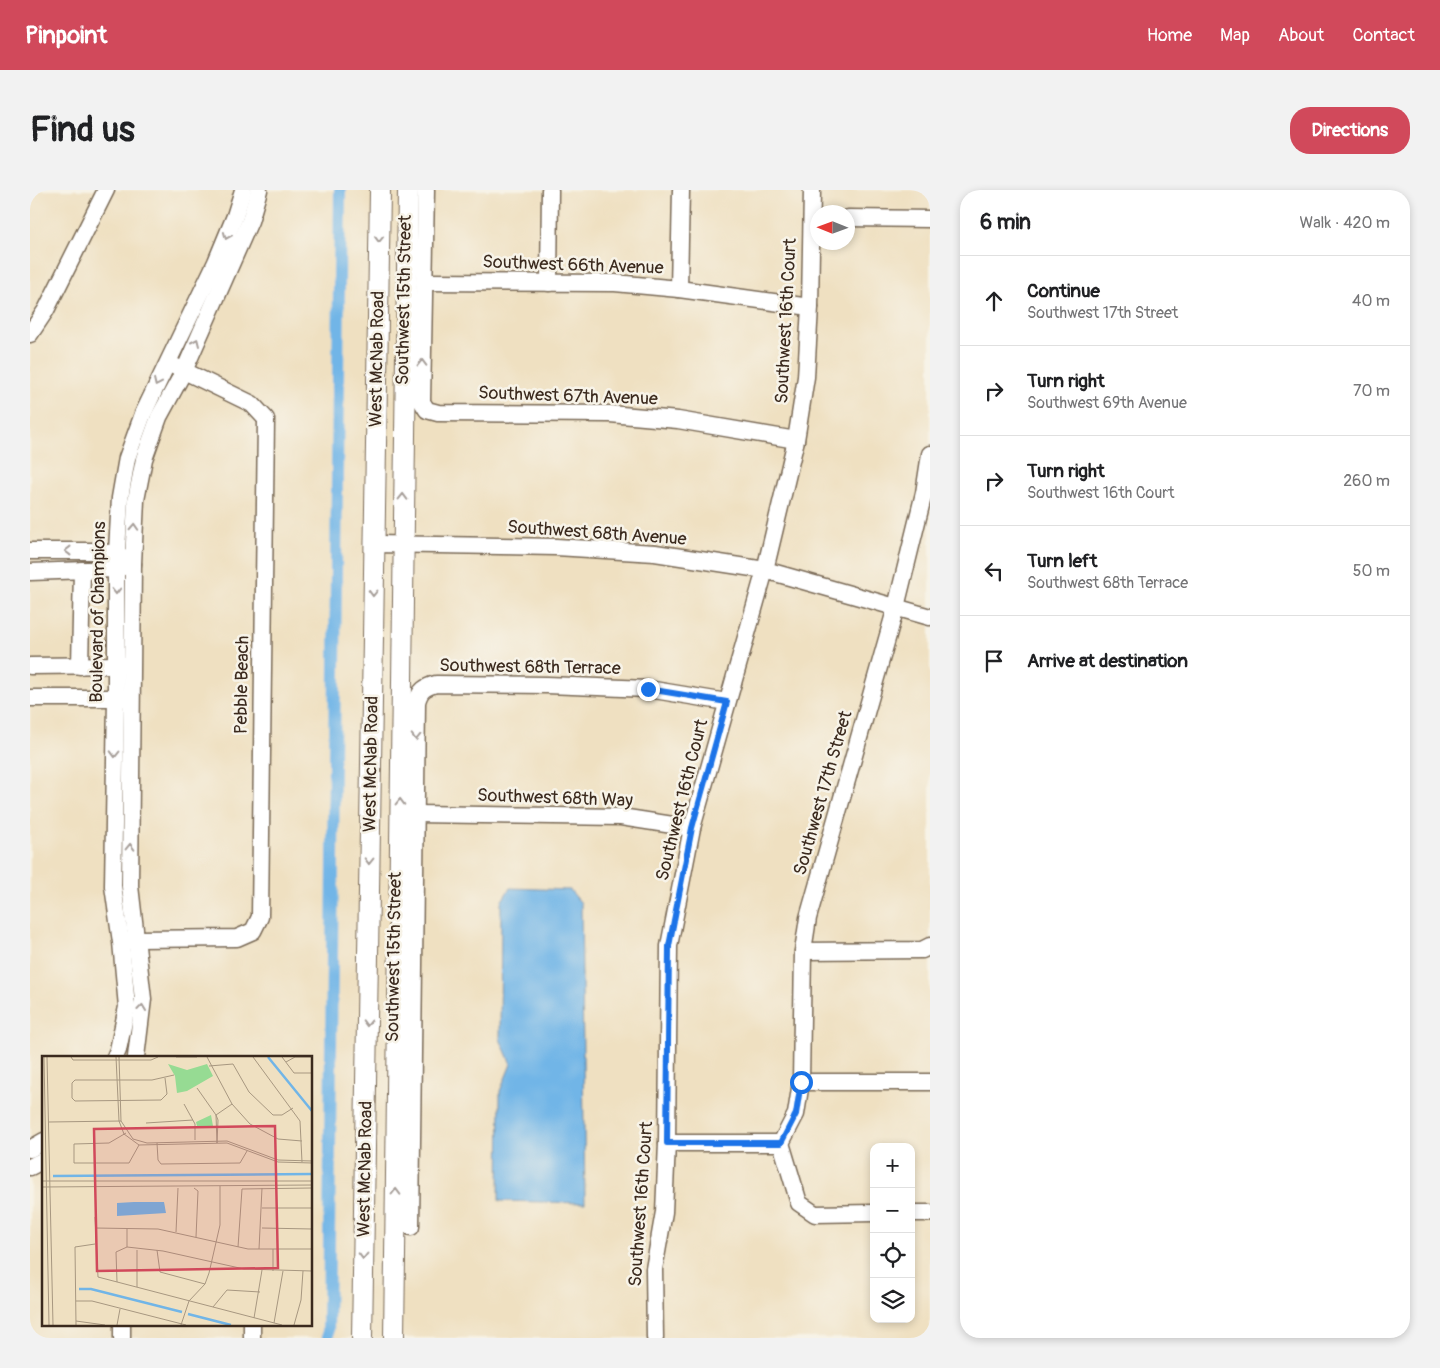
<!DOCTYPE html>
<html lang="en">
<head>
<meta charset="utf-8">
<style>
	body { margin:0; font-family:Pangolin,sans-serif; background:#f2f2f2; color:#202124 }
	.controls { position:absolute; right:15px; bottom:15px; display:grid; overflow:hidden; border-radius:10px; box-shadow:0 2px 8px #0003 }
	.controls button { width:45px; height:45px; display:grid; place-items:center; padding:0; border:0; border-bottom:1px solid #e0e0e0; background:#fff; color:#202124; font:25px sans-serif }
	.compass { position:absolute; left:780px; top:15px; width:45px; height:45px; border-radius:50%; background:#fff; box-shadow:0 2px 8px #0003; rotate:271deg }
	.stop { position:absolute; width:15px; height:15px; margin:-11px; border:4px solid #1a73e8; border-radius:50%; background:#fff }
	.stop.end { background:#1a73e8; border-color:#fff; box-shadow:0 1px 5px #0008 }
	.list { margin:0; padding:0; list-style:none }
	h2 { display:flex; justify-content:space-between; align-items:center; height:65px; margin:0; padding:0 20px; font-size:21px }
	h2 small { font-size:16px; font-weight:400; color:#757577 }
	.list li { display:grid; grid-template-columns:32px 1fr auto; gap:15px; align-items:center; box-sizing:border-box; height:90px; padding:0 20px; border-top:1px solid #e0e0e0 }
	.list b { display:block; font-size:19px; white-space:nowrap }
	.list p { margin:0; font-size:16px; white-space:nowrap; color:#757577 }
	.list em { font-size:16px; font-style:normal; color:#757577 }
	.icon { flex:none; width:28px; height:28px; fill:none; stroke:currentColor; stroke-width:2; stroke-linecap:round; stroke-linejoin:round }
	.map { position:relative; flex:none; width:900px; height:1148px; overflow:hidden; border-radius:20px }
	header { display:flex; align-items:center; gap:30px; box-sizing:border-box; height:70px; padding:0 25px; background:#d1495b; color:#fff }
	header strong { font-size:24px }
	nav { display:flex; gap:28px; margin-inline-start:auto; font-size:18px }
	.intro { display:flex; align-items:center; justify-content:space-between; box-sizing:border-box; height:120px; padding:0 30px }
	h1 { margin:0; font-size:35px }
	.button { padding:12px 22px; border-radius:20px; background:#d1495b; color:#fff; font-size:18px; font-weight:700 }
	main { display:flex; gap:30px; padding:0 30px }
	aside { flex:1; background:#fff; border-radius:20px; box-shadow:0 2px 8px #0003 }
	.map>svg:first-child { display:block }
	.water { fill:#71b5e7; stroke:#567082 }
	.lines { fill:none; stroke-linecap:round; stroke-linejoin:round }
	.canal { stroke:#71b5e7; stroke-width:12 }
	.minor-casing { stroke:#7a6a57; stroke-width:19 }
	.major-casing { stroke:#7a6a57; stroke-width:22 }
	.minor { stroke:#fff; stroke-width:16 }
	.major { stroke:#fff; stroke-width:20 }
	.oneway { stroke:#a79f9a }
	.route { stroke:#1a73e8; stroke-width:6 }
	.labels { text-anchor:middle; dominant-baseline:central; stroke-width:5; stroke-linejoin:round; paint-order:stroke }
	.street-label { font-size:18px; fill:#3b2a1e; stroke:#f7f3e8 }
	.inset-river { fill:none; stroke:#71b5e7; stroke-width:2.5 }
	.inset-road { fill:none; stroke:#a79780; stroke-width:1 }
	.view { fill:#d1495b; fill-opacity:0.15; stroke:#d1495b; stroke-width:2.5 }
	.inset-edge { fill:none; stroke:#3b2a1e; stroke-width:2.5 }
</style>
</head>
<body>
<header>
<strong>Pinpoint</strong>
<nav><a>Home</a><a>Map</a><a>About</a><a>Contact</a></nav>
</header>
<div class="intro"><h1>Find us</h1><a class="button">Directions</a></div>
<main>
<div class="map">
<svg width="900" height="1148" viewBox="0 0 900 1148">
	<rect width="100%" height="100%" fill="#f7f3e8"/>
	<filter id="ink" filterUnits="userSpaceOnUse"><feTurbulence type="fractalNoise" baseFrequency=".02" numOctaves="2"/><feDisplacementMap in="SourceGraphic" scale="10" xChannelSelector="R" yChannelSelector="G"/><feConvolveMatrix kernelMatrix="1 2 1 2 8 2 1 2 1" color-interpolation-filters="sRGB"/></filter>
	<filter id="wash" filterUnits="userSpaceOnUse"><feTurbulence type="fractalNoise" baseFrequency=".0096" numOctaves="4" result="noise"/><feDisplacementMap in="SourceGraphic" scale="20" xChannelSelector="R" yChannelSelector="G"/><feGaussianBlur stdDeviation="1.12" result="paint"/><feColorMatrix in="noise" values="0 0 0 0 0 0 0 0 0 0 0 0 0 0 0 0 0 1.4 0 .05"/><feComposite in="paint" operator="in"/></filter>
	<g filter="url(#wash)">
		<rect width="100%" height="100%" fill="#efe0c1"/>
		<!-- water -->
		<polygon class="water" points="480,698 540,700 551,713 555,1013 469,1011 470,901 481,874 470,849 471,712"/>
		<g class="lines">
			<!-- canal -->
			<polyline class="canal" points="298,1148 310,0"/>
		</g>
	</g>
	<g filter="url(#ink)">
		<g class="lines">
			<defs>
				<g id="minor">
					<polyline points="396,0 392,212 397,220 408,223 580,224 648,230 766,250"/>
					<polyline points="818,28 900,29"/>
					<polyline points="394,92 585,93 649,99 780,117"/>
					<polyline points="519,93 520,0"/>
					<polyline points="649,99 651,0"/>
					<polyline points="0,144 16,120 76,0"/>
					<polyline points="344,354 526,357 625,363 735,380 900,427"/>
					<polyline points="0,361 61,361 88,364 103,374 86,379 0,382"/>
					<polyline points="0,476 95,475"/>
					<polyline points="50,476 52,380"/>
					<polyline points="0,508 95,508"/>
					<polyline points="385,624 591,627 662,638"/>
					<polyline points="97,751 106,749 207,748 223,741 230,727 236,229 222,214 144,176"/>
					<polyline points="773,761 892,760 900,756"/>
					<polyline points="85,867 88,860 97,817 91,752 83,696 86,508 86,379 90,308 97,268 113,224 186,72 205,26 213,0"/>
					<polyline points="106,867 113,809 100,696 103,374 106,310 114,269 129,227 154,181 220,31 229,0"/>
					<polyline points="771,892 900,892"/>
					<polyline points="637,953 751,953"/>
					<polyline points="751,953 766,924 771,892 773,761 778,728 866,417 894,303 900,264"/>
					<polyline points="751,953 769,1013 785,1024 844,1023"/>
					<polyline points="0,959 14,951"/>
					<polyline points="0,977 14,970"/>
					<polyline points="881,1023 900,1023"/>
					<path d="M 381,1037 L 387,512 C 390,500 395,497 406,494 L 517,495 L 618,499 L 697,512"/>
					<polyline points="92,1148 92,1134"/>
					<polyline points="222,1148 222,1134"/>
					<polyline points="625,1148 624,1079 634,1022 637,953 639,756 662,638 735,380 766,250 776,187 780,117 782,0"/>
				</g>
				<g id="major">
					<polyline points="332,1148 350,0"/>
					<polyline points="364,1148 378,0"/>
				</g>
			</defs>
			<!-- minor casing -->
			<use href="#minor" class="minor-casing"/>
			<!-- major casing -->
			<use href="#major" class="major-casing"/>
			<!-- minor -->
			<use href="#minor" class="minor"/>
			<!-- major -->
			<use href="#major" class="major"/>
		</g>
		<!-- one-way arrows -->
		<defs><path id="oneway-chevron" d="M-2-3.5L2.5 0L-2 3.5" fill="none" stroke-width="1.6" stroke-linecap="round" stroke-linejoin="round" transform="scale(1.25)"/></defs>
		<g class="oneway">
			<use href="#oneway-chevron" transform="translate(197 46) rotate(112)"/>
			<use href="#oneway-chevron" transform="translate(349 49) rotate(91)"/>
			<use href="#oneway-chevron" transform="translate(166 152) rotate(-66)"/>
			<use href="#oneway-chevron" transform="translate(392 173) rotate(-89)"/>
			<use href="#oneway-chevron" transform="translate(127 193) rotate(115)"/>
			<use href="#oneway-chevron" transform="translate(373 307) rotate(-89)"/>
			<use href="#oneway-chevron" transform="translate(104 337) rotate(-87)"/>
			<use href="#oneway-chevron" transform="translate(38 361) rotate(180)"/>
			<use href="#oneway-chevron" transform="translate(86 401) rotate(90)"/>
			<use href="#oneway-chevron" transform="translate(343 403) rotate(91)"/>
			<use href="#oneway-chevron" transform="translate(386 547) rotate(91)"/>
			<use href="#oneway-chevron" transform="translate(85 564) rotate(91)"/>
			<use href="#oneway-chevron" transform="translate(370 612) rotate(-89)"/>
			<use href="#oneway-chevron" transform="translate(100 657) rotate(-89)"/>
			<use href="#oneway-chevron" transform="translate(339 671) rotate(91)"/>
			<use href="#oneway-chevron" transform="translate(112 818) rotate(-84)"/>
			<use href="#oneway-chevron" transform="translate(337 833) rotate(91)"/>
			<use href="#oneway-chevron" transform="translate(366 1002) rotate(-89)"/>
			<use href="#oneway-chevron" transform="translate(333 1066) rotate(91)"/>
		</g>
	</g>
	<g class="lines" filter="url(#ink)">
		<!-- route -->
		<polyline class="route" points="618,499 697,512 662,638 639,756 637,953 751,953 766,924 771,892"/>
	</g>
	<g class="labels">
		<!-- street labels -->
		<g class="street-label">
			<text transform="translate(543 75) rotate(2)">Southwest 66th Avenue</text>
			<text transform="translate(374 110) rotate(-89)">Southwest 15th Street</text>
			<text transform="translate(756 131) rotate(-87)">Southwest 16th Court</text>
			<text transform="translate(347 169) rotate(-89)">West McNab Road</text>
			<text transform="translate(538 206) rotate(2)">Southwest 67th Avenue</text>
			<text transform="translate(567 343) rotate(4)">Southwest 68th Avenue</text>
			<text transform="translate(68 422) rotate(-89)">Boulevard of Champions</text>
			<text transform="translate(500 477) rotate(1)">Southwest 68th Terrace</text>
			<text transform="translate(212 495) rotate(-89)">Pebble Beach</text>
			<text transform="translate(341 574) rotate(-89)">West McNab Road</text>
			<text transform="translate(793 603) rotate(-74)">Southwest 17th Street</text>
			<text transform="translate(525 608) rotate(2)">Southwest 68th Way</text>
			<text transform="translate(652 610) rotate(-76)">Southwest 16th Court</text>
			<text transform="translate(364 767) rotate(-89)">Southwest 15th Street</text>
			<text transform="translate(335 979) rotate(-89)">West McNab Road</text>
			<text transform="translate(611 1014) rotate(-86)">Southwest 16th Court</text>
		</g>
	</g>
	<!-- overview -->
	<g transform="translate(12 866)">
		<rect width="270" height="270" fill="#efe0c1"/>
		<path d="M 126,8 L 145,14 L 165,8 L 171,20 L 145,35 L 135,37 L 133,20 ZM 169,59 L 171,70 L 155,70 L 154,66 Z" fill="#96db93"/>
		<path d="M 92,146 L 122,146 L 124,157 L 75,160 L 75,147 Z" fill="#71b5e7"/>
		<path class="inset-river" d="M 226,1 L 270,55M 11,120 L 270,118M 37,233 L 49,233 L 140,256M 146,258 L 189,269"/>
		<path class="inset-road" d="M 2,1 L 7,269M 5,1 L 11,269M 29,1 L 31,4 L 109,4 L 116,1M 74,1 L 77,65 L 82,78 L 97,89 L 185,87 L 236,106 L 270,107M 77,1 L 79,65 L 91,83 L 105,87 L 185,85 L 236,104 L 270,105M 134,1 L 155,1M 165,1 L 190,48 L 208,68 L 236,83 L 260,85M 211,1 L 258,65 L 260,106M 240,1 L 252,17 L 270,17M 244,6 L 253,1 L 270,1M 167,10 L 191,8 L 207,36 L 231,59 L 240,59 L 251,52M 123,22 L 125,38 L 119,44 L 33,45 L 30,42 L 30,27 L 33,24 L 110,24 L 132,19M 155,32 L 174,59 L 176,64 L 175,87 L 174,59M 142,48 L 153,68 L 153,84M 174,59 L 190,48M 7,66 L 79,65M 104,67 L 151,64M 84,77 L 67,87 L 32,88 L 32,107 L 87,107 L 97,89M 115,87 L 116,104 L 119,108 L 198,107 L 205,95M 0,125 L 270,125M 0,131 L 270,129M 152,132 L 156,135 L 154,181M 220,152 L 270,152M 53,161 L 56,221 L 240,269M 53,172 L 116,173 L 206,193 L 270,193M 220,172 L 270,173M 85,173 L 85,191M 134,176 L 136,132M 85,191 L 121,195 L 202,213 L 270,215M 196,191 L 200,133 L 270,132M 217,193 L 220,132M 231,193 L 231,215M 95,194 L 95,231M 115,194 L 118,216 L 163,228M 75,226 L 74,196 L 85,191M 34,245 L 50,245 L 144,269M 171,251 L 185,234 L 218,236M 212,262 L 220,214M 34,265 L 63,269M 232,267 L 241,215M 34,269 L 33,191 L 53,188M 75,269 L 78,253M 139,269 L 147,245 L 163,228 L 167,217 L 178,169 L 178,130M 252,269 L 259,244 L 261,215"/>
		<path class="view" d="M 233,70 L 236,212 L 55,215 L 52,73 Z"/>
		<rect width="270" height="270" class="inset-edge"/>
	</g>
</svg>
<div class="controls">
<button>+</button>
<button>−</button>
<button><svg class="icon" aria-label="locate" viewBox="0 0 24 24"><circle cx="12" cy="12" r="6"/><path d="M12 2v4M12 18v4M2 12h4M18 12h4"/></svg></button>
<button><svg class="icon" aria-label="layers" viewBox="0 0 24 24"><path d="M12 4l9 5-9 5-9-5zM3 14l9 5 9-5"/></svg></button>
</div>
<svg class="compass" viewBox="-18 -18 36 36"><path d="M0-13l5 13h-10z" fill="#e53935"/><path d="M0 13l5-13h-10z" fill="#757577"/></svg>
<div class="stop" style="left:771px;top:892px"></div>
<div class="stop end" style="left:618px;top:499px"></div>
</div>
<aside>
<h2>6 min<small>Walk · 420 m</small></h2>
<ul class="list">
<li><svg class="icon" aria-label="ahead" viewBox="0 0 24 24"><path d="M12 20V5M6 11l6-6 6 6"/></svg><div><b>Continue</b><p>Southwest 17th Street</p></div><em>40 m</em></li>
<li><svg class="icon" aria-label="right" viewBox="0 0 24 24"><path d="M7 20v-9h11M14 6l5 5-5 5"/></svg><div><b>Turn right</b><p>Southwest 69th Avenue</p></div><em>70 m</em></li>
<li><svg class="icon" aria-label="right" viewBox="0 0 24 24"><path d="M7 20v-9h11M14 6l5 5-5 5"/></svg><div><b>Turn right</b><p>Southwest 16th Court</p></div><em>260 m</em></li>
<li><svg class="icon" aria-label="left" viewBox="0 0 24 24"><path d="M17 20v-9H6M10 6l-5 5 5 5"/></svg><div><b>Turn left</b><p>Southwest 68th Terrace</p></div><em>50 m</em></li>
<li><svg class="icon" aria-label="arrive" viewBox="0 0 24 24"><path d="M6 21V4h12l-3 4 3 4H6"/></svg><div><b>Arrive at destination</b></div></li>
</ul>
</aside>
</main>
</body>
</html>
